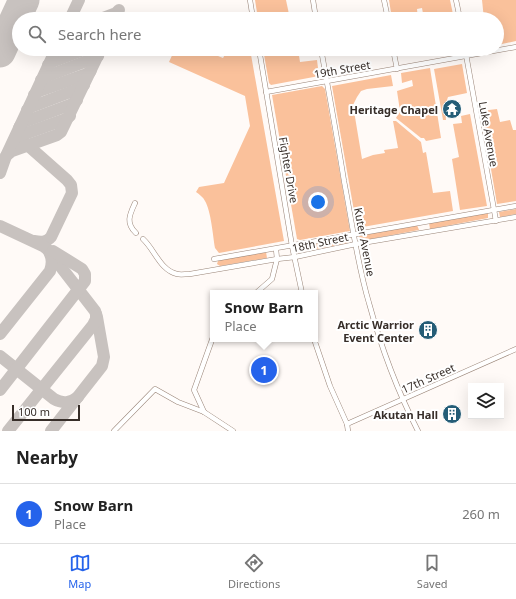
<!DOCTYPE html>
<html lang="en">
<head>
<meta charset="utf-8">
<style>
	body { margin:0; font-family:"Noto Sans",sans-serif; background:#f2f2f2; color:#222 }
	.controls { position:absolute; right:12px; bottom:12px; display:grid; overflow:hidden; border-radius:0px; box-shadow:0 4px 16px #0002 }
	.controls button { width:36px; height:36px; display:grid; place-items:center; padding:0; border:0; border-bottom:1px solid #e0e0e0; background:#fff; color:#222; font:20px sans-serif }
	.scale { position:absolute; left:12px; bottom:10px; width:68px; box-sizing:border-box; padding-left:4px; border:2px solid #372e29; border-top:0; font-size:11px; line-height:14px; white-space:nowrap; color:#372e29; -webkit-text-stroke:3px #fff; paint-order:stroke }
	.you { position:absolute; left:318px; top:202px; width:14px; height:14px; margin:-10px; border:3px solid #fff; border-radius:50%; background:#1a73e8; box-shadow:0 0 0 6px #1a73e833 }
	.badge { display:grid; place-items:center; width:26px; height:26px; border-radius:50%; background:#2563eb; color:#fff; font-size:13px; font-weight:700 }
	.pin { position:absolute; translate:-50% -50%; border:2px solid #fff; box-shadow:0 1px 4px #0006 }
	.popup { position:absolute; left:210px; top:290px; width:108px; height:52px; box-sizing:border-box; display:grid; place-content:center; border-radius:0px; background:#fff; filter:drop-shadow(0 1px 3px #0005); font-size:13px; white-space:nowrap; color:#767676 }
	.popup b { font-size:15px; color:#222 }
	.popup::after { content:''; position:absolute; left:50%; top:100%; margin-left:-8px; border:8px solid transparent; border-top-color:#fff }
	.list { margin:0; padding:0; list-style:none }
	h2 { display:flex; justify-content:space-between; align-items:center; height:52px; margin:0; padding:0 16px; font-size:17px }
	h2 small { font-size:13px; font-weight:400; color:#767676 }
	.list li { display:grid; grid-template-columns:26px 1fr auto; gap:12px; align-items:center; box-sizing:border-box; height:60px; padding:0 16px; border-top:1px solid #e0e0e0 }
	.list b { display:block; font-size:15px; white-space:nowrap }
	.list p { margin:0; font-size:13px; white-space:nowrap; color:#767676 }
	.list em { font-size:13px; font-style:normal; color:#767676 }
	.icon { flex:none; width:22px; height:22px; fill:none; stroke:currentColor; stroke-width:2; stroke-linecap:round; stroke-linejoin:round }
	.map { position:relative; flex:none; width:516px; height:431px; overflow:hidden }
	.search { position:absolute; background:#fff; box-shadow:0 4px 16px #0002; left:12px; right:12px; top:12px; height:44px; display:flex; align-items:center; gap:10px; box-sizing:border-box; padding:0 14px; border-radius:22px; color:#767676; font-size:15px }
	.sheet { height:112px; background:#fff }
	nav { display:flex; justify-content:space-around; align-items:center; box-sizing:border-box; height:56px; border-top:1px solid #e0e0e0; background:#fff; font-size:11px; color:#767676 }
	nav a { display:grid; justify-items:center; gap:2px }
	nav .on { color:#2563eb }
	.map>svg:first-child { display:block }
	.green { fill:#fac19b }
	.lines { fill:none; stroke-linecap:round; stroke-linejoin:round }
	.taxiway { stroke:#c8c2bf; stroke-width:12 }
	.runway { stroke:#c8c2bf; stroke-width:31 }
	.street-casing { stroke:#998477; stroke-width:5.5 }
	.street { stroke:#fff; stroke-width:4.5 }
	.labels { text-anchor:middle; dominant-baseline:central; stroke-width:4; stroke-linejoin:round; paint-order:stroke }
	.street-label { font-size:11px; fill:#372e29; stroke:#fff }
	.poi-label { font-size:11px; font-weight:bold; fill:#372e29; stroke:#fff; text-anchor:end }
</style>
</head>
<body>
<div class="map">
<svg width="516" height="431" viewBox="0 0 516 431">
	<rect width="100%" height="100%" fill="#fffaf7"/>
	<!-- green -->
	<g class="green">
		<polygon points="255,0 286,0 290,19 258,19"/>
		<polygon points="389,0 450,0 454,19 424,19 422,8 417,9 418,19 392,19"/>
		<polygon points="479,0 516,0 516,41 497,45 497,19 484,19 482,0"/>
		<path d="M 175,49 L 201,49 L 223,58 L 228,49 L 250,49 L 284,241 L 219,253 L 215,248 C 213,236 211,211 205,201 C 203,197 200,195 196,192 L 199,187 L 224,183 L 250,126 L 245,96 L 169,62 Z"/>
		<polygon points="263,49 298,49 300,62 317,60 319,76 271,85 269,83"/>
		<polygon points="430,49 459,49 459,51 431,56"/>
		<polygon points="462,64 467,93 448,97 445,106 446,120 443,120 434,69"/>
		<polygon points="430,68 441,138 426,141 424,138 421,138 396,118 400,111 397,91 413,86 412,80 402,83 401,73"/>
		<polygon points="391,75 393,86 367,89 361,91 357,97 353,105 362,159 373,155 385,153 384,150 398,148 393,121 396,121 421,142 423,153 426,152 433,193 450,191 453,211 357,228 332,86"/>
		<polygon points="322,86 325,89 350,231 300,240 297,239 272,95"/>
		<polygon points="497,109 500,122 510,120 513,130 516,130 516,201 497,204 481,111"/>
		<polygon points="470,114 487,206 460,210 452,159 459,157 453,124 462,123 461,116"/>
		<polygon points="516,209 516,214 500,217 499,212"/>
		<polygon points="488,213 488,218 430,229 429,223"/>
		<polygon points="417,225 419,230 360,241 359,235"/>
		<polygon points="348,237 349,243 299,252 298,247"/>
		<polygon points="266,252 267,258 220,266 217,264 218,261 220,260"/>
	</g>
	<g class="lines">
		<!-- taxiway -->
		<g class="taxiway">
			<polyline points="70,19 79,0"/>
			<polyline points="100,19 116,13 119,10"/>
			<polyline points="48,65 52,62 86,49"/>
			<polyline points="41,80 45,77 92,59 98,56"/>
			<polyline points="34,95 39,91 84,75 90,72 91,70"/>
			<polyline points="27,110 31,107 78,89 84,85"/>
			<polyline points="20,126 24,122 72,104 77,100"/>
			<path d="M 19,128 L 20,136 L 24,142 L 67,180 L 71,185 L 72,193 L 51,237 C 46,243 40,242 34,241"/>
			<polyline points="14,140 16,137 66,119 70,116"/>
			<polyline points="6,156 12,151 57,135 61,132 101,49"/>
			<polyline points="0,173 6,156 56,49"/>
			<polyline points="0,226 43,246 47,249 95,311 97,317 104,357 102,366 51,431"/>
			<path d="M 0,334 L 50,271 C 52,265 53,260 50,254"/>
			<path d="M 0,356 L 54,399 C 63,404 70,403 78,397"/>
			<polyline points="0,390 85,281 85,274 82,269 53,251"/>
			<polyline points="8,431 93,325 96,319 96,314"/>
		</g>
		<!-- runway -->
		<polyline class="runway" points="0,52 24,0"/>
		<defs>
			<g id="street">
				<polyline points="250,0 253,19"/>
				<polyline points="313,0 316,19"/>
				<polyline points="384,0 388,19"/>
				<polyline points="456,0 460,19"/>
				<polyline points="259,49 292,246 302,293"/>
				<path d="M 321,49 C 329,93 337,137 344,181 C 352,222 357,263 369,303 C 381,347 397,390 418,431"/>
				<polyline points="393,49 397,69"/>
				<polyline points="465,49 496,221"/>
				<polyline points="266,92 516,47"/>
				<path d="M 135,203 C 130,214 125,223 136,233"/>
				<path d="M 143,239 C 155,250 160,270 177,274 C 181,275 185,274 190,274 L 277,259 L 295,257 L 356,244 L 516,217"/>
				<polyline points="214,259 516,206"/>
				<polyline points="256,293 272,279 277,259 276,249"/>
				<polyline points="314,339 330,386 347,424 348,431"/>
				<polyline points="204,412 194,390 213,337"/>
				<polyline points="347,424 516,349"/>
				<polyline points="114,431 155,389 178,402 204,412 233,431"/>
			</g>
		</defs>
		<!-- street casing -->
		<use href="#street" class="street-casing"/>
		<!-- street -->
		<use href="#street" class="street"/>
	</g>
	<!-- icons -->
	<defs>
		<symbol id="temple-disc" viewBox="-11 -11 22 22"><circle r="9.5" fill="#255d77" stroke="#fff"/><path d="M0-6L5-2H3V0L6.5 2.5H4V6H1.5V3h-3V6H-4V2.5H-6.5L-3 0V-2H-5Z" fill="#fff"/></symbol>
		<symbol id="building-disc" viewBox="-11 -11 22 22"><circle r="9.5" fill="#255d77" stroke="#fff"/><path d="M-4-6H4V6H1V3H-1V6H-4ZM-2.5-4.3h1.7v1.8h-1.7ZM.8-4.3h1.7v1.8H.8ZM-2.5-1h1.7V.8h-1.7ZM.8-1h1.7V.8H.8Z" fill="#fff"/></symbol>
	</defs>
	<g fill-rule="evenodd">
		<use href="#temple-disc" x="441" y="98" width="22" height="22"/>
		<use href="#building-disc" x="417" y="319" width="22" height="22"/>
		<use href="#building-disc" x="441" y="403" width="22" height="22"/>
	</g>
	<g class="labels">
		<!-- street labels -->
		<g class="street-label">
			<text transform="translate(342 69) rotate(-10)">19th Street</text>
			<text transform="translate(489 134) rotate(80)">Luke Avenue</text>
			<text transform="translate(289 170) rotate(80)">Fighter Drive</text>
			<text transform="translate(320 242) rotate(-12)">18th Street</text>
			<text transform="translate(365 242) rotate(79)">Kuter Avenue</text>
			<text transform="translate(428 378) rotate(-24)">17th Street</text>
		</g>
		<!-- poi labels -->
		<g class="poi-label">
			<text x="438" y="109">Heritage Chapel</text>
			<text x="414" y="324">Arctic Warrior<tspan x="414" dy="13">Event Center</tspan></text>
			<text x="438" y="414">Akutan Hall</text>
		</g>
	</g>
</svg>
<div class="controls">
<button><svg class="icon" aria-label="layers" viewBox="0 0 24 24"><path d="M12 4l9 5-9 5-9-5zM3 14l9 5 9-5"/></svg></button>
</div>
<div class="scale">100 m</div>
<div class="you"></div>
<div class="pin badge" style="left:264px;top:370px">1</div>
<div class="popup"><b>Snow Barn</b>Place</div>
<div class="search"><svg class="icon" aria-label="search" viewBox="0 0 24 24"><circle cx="10" cy="10" r="6"/><path d="M15 15l6 6"/></svg>Search here</div>
</div>
<section class="sheet">
<h2>Nearby<small></small></h2>
<ul class="list">
<li><span class="badge">1</span><div><b>Snow Barn</b><p>Place</p></div><em>260 m</em></li>
</ul>
</section>
<nav>
<a class="on"><svg class="icon" aria-label="map" viewBox="0 0 24 24"><path d="M3 6l6-2 6 2 6-2v14l-6 2-6-2-6 2zM9 4v14M15 6v14"/></svg>Map</a>
<a><svg class="icon" aria-label="directions" viewBox="0 0 24 24"><path d="M12 3l9 9-9 9-9-9zM9 14v-3h6M13 9l2 2-2 2"/></svg>Directions</a>
<a><svg class="icon" aria-label="saved" viewBox="0 0 24 24"><path d="M7 4h10v16l-5-4-5 4z"/></svg>Saved</a>
</nav>
</body>
</html>
